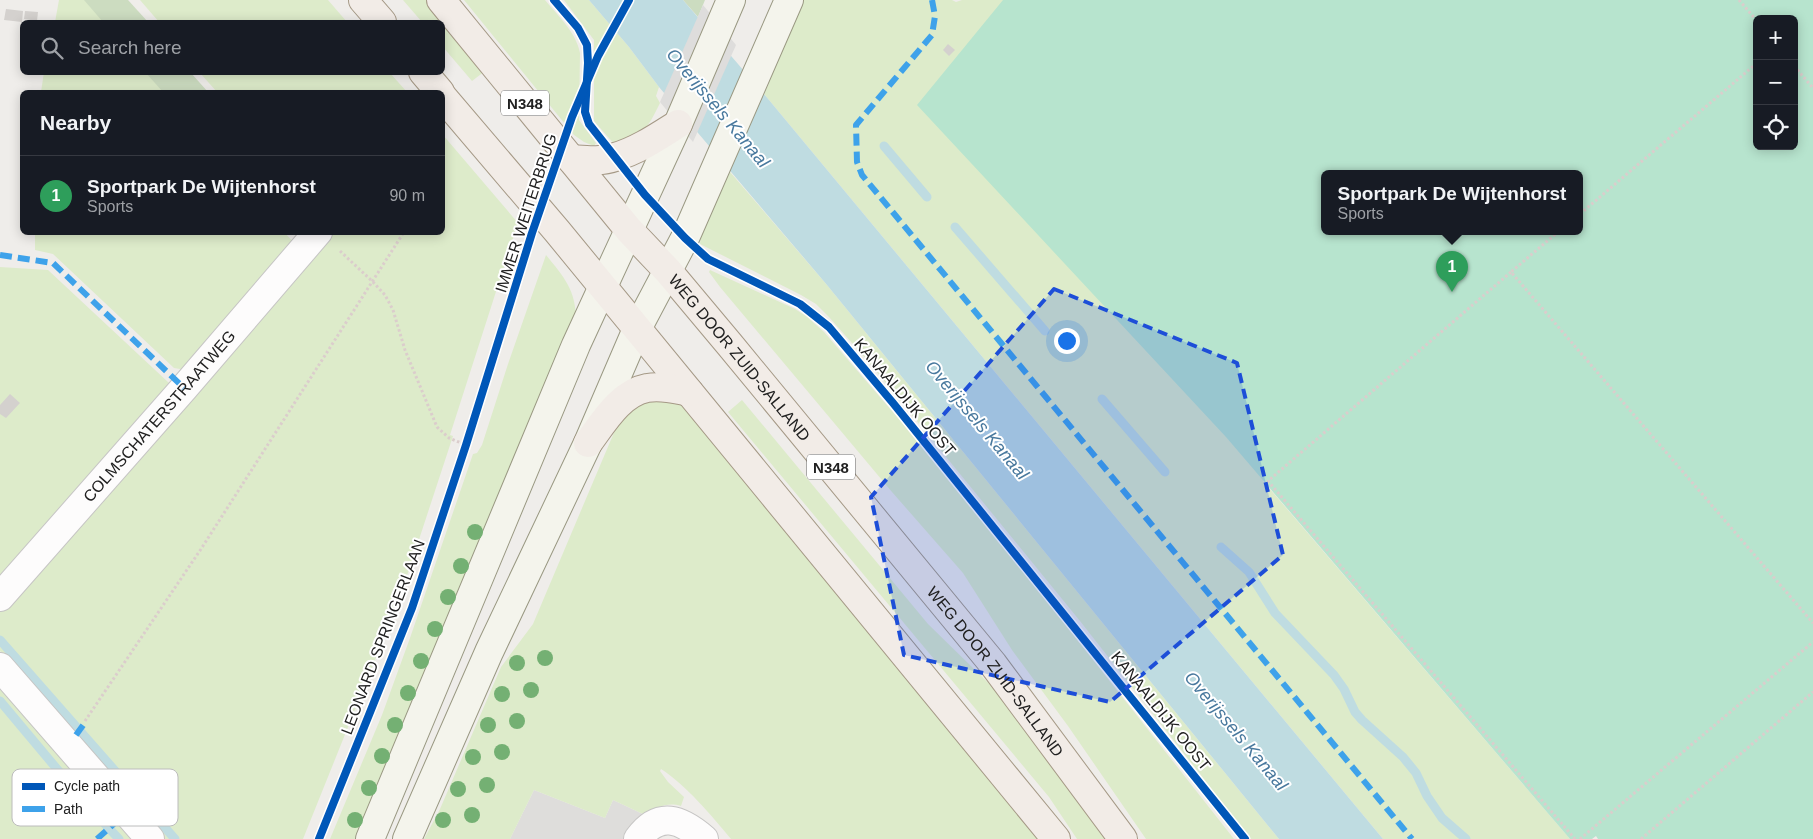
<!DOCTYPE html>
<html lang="en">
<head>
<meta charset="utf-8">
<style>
	body { margin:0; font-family:Helvetica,sans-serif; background:#242831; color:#f1f3f6 }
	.controls { position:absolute; right:15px; top:15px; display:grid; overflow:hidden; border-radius:8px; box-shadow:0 2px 12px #0003 }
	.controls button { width:45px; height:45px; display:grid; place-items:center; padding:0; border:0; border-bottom:1px solid #363941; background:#171b24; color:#f1f3f6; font:25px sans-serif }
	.you { position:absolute; left:1066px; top:340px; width:18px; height:18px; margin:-12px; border:4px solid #fff; border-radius:50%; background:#1a73e8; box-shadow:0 0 0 8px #1a73e833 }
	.badge { display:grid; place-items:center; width:32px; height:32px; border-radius:50%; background:#2563eb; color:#fff; font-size:16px; font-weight:700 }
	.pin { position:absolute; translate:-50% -41px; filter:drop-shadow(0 1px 2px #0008) }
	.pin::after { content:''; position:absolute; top:26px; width:18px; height:15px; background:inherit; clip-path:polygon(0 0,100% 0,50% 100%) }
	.popup { position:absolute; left:1321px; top:170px; width:262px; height:65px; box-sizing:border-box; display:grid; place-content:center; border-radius:8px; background:#171b24; filter:drop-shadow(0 1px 4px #0005); font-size:16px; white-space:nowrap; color:#9ea1a6 }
	.popup b { font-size:19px; color:#f1f3f6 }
	.popup::after { content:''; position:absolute; left:50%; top:100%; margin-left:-10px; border:10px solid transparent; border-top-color:#171b24 }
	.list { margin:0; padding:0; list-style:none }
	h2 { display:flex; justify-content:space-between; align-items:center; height:65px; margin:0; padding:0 20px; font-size:21px }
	h2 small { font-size:16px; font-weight:400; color:#9ea1a6 }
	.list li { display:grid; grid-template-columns:32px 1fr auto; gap:15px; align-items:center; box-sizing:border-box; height:80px; padding:0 20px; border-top:1px solid #363941 }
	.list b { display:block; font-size:19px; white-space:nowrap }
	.list p { margin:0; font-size:16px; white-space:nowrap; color:#9ea1a6 }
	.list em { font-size:16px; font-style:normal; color:#9ea1a6 }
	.icon { flex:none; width:28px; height:28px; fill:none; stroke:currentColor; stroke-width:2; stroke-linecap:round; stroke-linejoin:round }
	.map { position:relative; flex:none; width:1813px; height:839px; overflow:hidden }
	.search { position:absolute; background:#171b24; box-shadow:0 2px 12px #0003; left:20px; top:20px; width:425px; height:55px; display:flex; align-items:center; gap:12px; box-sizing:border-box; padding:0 18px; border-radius:8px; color:#9ea1a6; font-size:19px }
	.panel { position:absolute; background:#171b24; box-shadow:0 2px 12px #0003; left:20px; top:90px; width:425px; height:145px; border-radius:8px }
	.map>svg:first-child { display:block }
	.residential { fill:#dedddb }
	.grass { fill:#ddebca }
	.forest { fill:#ccdcc0 }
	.pitch { fill:#b7e4ce; fill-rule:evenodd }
	.water { fill:#bfdce1 }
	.pier { fill:#dedddc }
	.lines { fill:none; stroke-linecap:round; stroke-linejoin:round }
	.stream { stroke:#bfdce1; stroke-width:9 }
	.building { fill:#d4d1ce }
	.street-casing { stroke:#c6c5c4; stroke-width:30 }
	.secondary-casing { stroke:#999882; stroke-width:30 }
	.primary-casing { stroke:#a59986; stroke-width:30 }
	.path { stroke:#dbcdcc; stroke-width:3; stroke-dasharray:2.5 2.5; stroke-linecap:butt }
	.street { stroke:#fdfcfc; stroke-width:28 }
	.secondary { stroke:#f4f4ec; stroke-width:28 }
	.primary { stroke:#f2ece7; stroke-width:28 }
	.quiet { stroke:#3ea2ea; stroke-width:6; stroke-dasharray:12 6; stroke-linecap:butt }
	.cycleway-casing { stroke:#fff; stroke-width:11 }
	.cycleway { stroke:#0057b8; stroke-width:8 }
	.tree { fill:#74b073 }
	.marked { fill:#1d4ed8; fill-opacity:0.2; stroke:#1d4ed8; stroke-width:4; stroke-dasharray:10 6; stroke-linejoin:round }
	.labels { text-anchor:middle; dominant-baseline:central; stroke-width:4; stroke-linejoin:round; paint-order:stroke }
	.shield { fill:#fff; stroke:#646464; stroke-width:1 }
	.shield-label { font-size:15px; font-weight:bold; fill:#212121 }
	.street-label { font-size:16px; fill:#212121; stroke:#fff }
	.water-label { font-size:18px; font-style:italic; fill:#49799e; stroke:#fff }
	.key { fill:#fff; stroke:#bcbcbc; stroke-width:1 }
	.key-label { font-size:14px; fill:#212121 }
</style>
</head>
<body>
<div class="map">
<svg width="1813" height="839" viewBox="0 0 1813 839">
	<rect width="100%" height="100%" fill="#efedea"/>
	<!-- residential -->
	<polygon class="residential" points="534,790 605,818 613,800 645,815 628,839 510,839"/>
	<!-- grass -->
	<g class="grass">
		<polygon points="59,0 85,0 105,22 55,22"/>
		<polygon points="140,0 328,0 347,22 159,22"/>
		<polygon points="403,0 426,0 485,71 472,81 443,47 442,22 422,22"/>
		<path d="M 464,0 L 545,0 C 558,16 576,32 580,53 L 579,120 L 596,143 L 594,146 L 584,142 L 574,135 Z"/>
		<path d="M 564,0 L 589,0 L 629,47 L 659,87 L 656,96 L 660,103 C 646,132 644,132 616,146 L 594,121 L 594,40 Z"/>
		<polygon points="802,0 952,0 956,2 962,0 1734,0 1580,173 1324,173 1324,231 1263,481 1570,839 1383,839 764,94 769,83 765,78"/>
		<polygon points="44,72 148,73 165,92 41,92"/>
		<polygon points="200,73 390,73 407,92 217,92"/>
		<polygon points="443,135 518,223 450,435 453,436 409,570 383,640 303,839 165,839 0,651 0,609 328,233 442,232"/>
		<polygon points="730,172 827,285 1279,839 1251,839 1080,621 867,360 829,317 816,304 801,295 700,244 701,233 720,178 726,179"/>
		<polygon points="35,232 285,233 296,245 186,370 174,368 53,254 35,250"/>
		<path d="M 546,255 C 564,277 576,290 576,320 L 362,839 L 330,839 L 382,715 L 410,638 L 473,454 L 477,453 L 482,445 L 508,364 Z"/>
		<polygon points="0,267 48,270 169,383 0,575"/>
		<polygon points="710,270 795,309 806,316 824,332 898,418 1042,595 1234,839 1146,839 1068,726 1012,650 963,573 892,492 720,287 709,272"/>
		<path d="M 654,396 L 686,405 L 1044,839 L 731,839 C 713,817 685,784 661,769 L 660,771 L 668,782 L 684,797 L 681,806 C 667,802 657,807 645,815 L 613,800 L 605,818 L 534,790 L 510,839 L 424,839 L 440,809 L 501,667 L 533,624 L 621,416 Z"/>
		<polygon points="742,400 928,624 1023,717 1108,839 1077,839 1049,797 728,412"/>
		<polygon points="0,682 136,839 0,839"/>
	</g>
	<!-- forest -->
	<g class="forest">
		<polygon points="84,0 128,0 148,22 103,22"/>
		<polygon points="683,0 705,0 698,17"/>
		<polygon points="146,73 191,73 208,92 163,92"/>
	</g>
	<!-- pitch -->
	<path class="pitch" d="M 1003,0 L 1813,0 L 1813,839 L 1598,839 L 1596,836 L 1592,839 L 1570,839 L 1226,437 L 917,105 ZM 1757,19 L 1794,19 L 1794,146 L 1757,146 ZM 1580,173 L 1580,231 L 1324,231 L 1324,173 Z"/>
	<!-- water -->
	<polygon class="water" points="589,0 683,0 769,100 1383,839 1279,839 827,285 659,87 629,47"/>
	<!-- pier -->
	<polygon class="pier" points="703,5 736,45 693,142 660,102"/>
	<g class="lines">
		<!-- stream -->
		<g class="stream">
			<polyline points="884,146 927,197"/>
			<polyline points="955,227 1045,331"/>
			<polyline points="1102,399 1165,472"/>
			<polyline points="1221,547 1249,572 1275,613 1334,675 1344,689 1355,712 1362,720 1403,757 1416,773 1427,796 1442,818 1466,839"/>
			<polyline points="0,640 175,839"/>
			<polyline points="0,701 88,806 119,839"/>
		</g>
	</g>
	<!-- building -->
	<g class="building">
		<polygon points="6,9 23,11 22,22 4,20"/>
		<polygon points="25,11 38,12 37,21 24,19"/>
		<polygon points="948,44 955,50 949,56 943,50"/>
		<polygon points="10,394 20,403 6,418 0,414 0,405"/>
	</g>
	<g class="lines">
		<defs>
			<g id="street">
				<path id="s1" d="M 0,597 L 184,388 L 318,232"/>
				<polyline points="0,667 150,839"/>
				<path d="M 638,839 C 659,810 681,819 704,839"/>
			</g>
			<g id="secondary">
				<polyline points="370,839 576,345 678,124 731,0"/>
				<polyline points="407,839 489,652 588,443 637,329 685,238 789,0"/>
			</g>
			<g id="primary">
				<polyline points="363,0 382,22"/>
				<path id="s2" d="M 441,0 L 629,230 L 668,271 L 730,345 L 993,664 L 1123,839"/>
				<polyline points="423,72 440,92"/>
				<polyline points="442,96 557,231 1056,839"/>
				<path d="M 571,159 C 586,160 601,162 615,157 C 637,151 659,136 678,124"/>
				<path d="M 588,443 C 603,423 620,393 647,388 C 661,386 675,389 689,392"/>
			</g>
		</defs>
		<!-- street casing -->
		<use href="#street" class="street-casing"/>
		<!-- secondary casing -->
		<use href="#secondary" class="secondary-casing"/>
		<!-- primary casing -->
		<use href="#primary" class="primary-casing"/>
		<!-- path -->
		<g class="path">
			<polyline points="1739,0 1757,21"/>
			<polyline points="1794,66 1813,88"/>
			<polyline points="1580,214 1757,63"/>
			<polyline points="1559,231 1511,272 1813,623"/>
			<polyline points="340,251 373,282 385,295 393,310 405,350 437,427 449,438 466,445"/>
			<polyline points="1511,272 1268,481 1575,839"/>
			<polyline points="85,721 201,549 404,232"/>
			<polyline points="1580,839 1813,642"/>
			<polyline points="1641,839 1813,692"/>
		</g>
		<!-- street -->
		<use href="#street" class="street"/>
		<!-- secondary -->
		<use href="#secondary" class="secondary"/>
		<!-- primary -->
		<use href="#primary" class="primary"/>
		<!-- quiet -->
		<g class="quiet">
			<polyline points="932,0 935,16 932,35 856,125 857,162 862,175 1412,839"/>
			<polyline points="0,255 53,263 184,388"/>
			<polyline points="76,735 84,724"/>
			<polyline points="97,839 127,812"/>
		</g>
		<defs>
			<g id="cycleway">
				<polyline points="554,0 578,28 587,45 588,63 585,112 589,124 645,195 685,238 708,259 800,304 829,327 893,403 1245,839"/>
				<polyline points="319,839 412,608 466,445 532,233 572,117 598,56 629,0"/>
			</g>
		</defs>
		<!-- cycleway casing -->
		<use href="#cycleway" class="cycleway-casing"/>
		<!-- cycleway -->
		<use href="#cycleway" class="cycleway"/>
	</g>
	<!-- trees -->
	<g class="tree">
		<circle cx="475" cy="532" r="8"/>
		<circle cx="461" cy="566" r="8"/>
		<circle cx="448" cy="597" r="8"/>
		<circle cx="435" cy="629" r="8"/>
		<circle cx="545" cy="658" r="8"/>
		<circle cx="421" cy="661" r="8"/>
		<circle cx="517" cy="663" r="8"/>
		<circle cx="531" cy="690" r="8"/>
		<circle cx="408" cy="693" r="8"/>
		<circle cx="502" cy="694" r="8"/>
		<circle cx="517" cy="721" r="8"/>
		<circle cx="395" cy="725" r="8"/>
		<circle cx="488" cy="725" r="8"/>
		<circle cx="502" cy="752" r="8"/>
		<circle cx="382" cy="756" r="8"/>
		<circle cx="473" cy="757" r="8"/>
		<circle cx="487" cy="785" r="8"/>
		<circle cx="369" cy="788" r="8"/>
		<circle cx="458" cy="789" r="8"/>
		<circle cx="472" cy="815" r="8"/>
		<circle cx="355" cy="820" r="8"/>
		<circle cx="443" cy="820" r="8"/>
	</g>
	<!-- marked area -->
	<path class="marked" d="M 1054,289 L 1237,363 L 1283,555 L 1110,702 L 904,655 L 871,497 Z"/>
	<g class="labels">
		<!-- shield labels -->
		<g class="shield">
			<rect x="501" y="90.5" width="48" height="25" rx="4"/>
			<rect x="807" y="454.5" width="48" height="25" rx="4"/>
		</g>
		<g class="shield-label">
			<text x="525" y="103">N348</text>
			<text x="831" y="467">N348</text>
		</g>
		<!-- street labels -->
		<g class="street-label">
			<text transform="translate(526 213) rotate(-72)">IMMER WEITERBRUG</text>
			<text stroke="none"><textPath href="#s2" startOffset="466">WEG DOOR ZUID-SALLAND</textPath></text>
			<text transform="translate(905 397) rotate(50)">KANAALDIJK OOST</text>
			<text stroke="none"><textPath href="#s1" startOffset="241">COLMSCHATERSTRAATWEG</textPath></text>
			<text transform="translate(383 637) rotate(-69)">LEONARD SPRINGERLAAN</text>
			<text stroke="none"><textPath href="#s2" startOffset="871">WEG DOOR ZUID-SALLAND</textPath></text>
			<text transform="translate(1161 711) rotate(51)">KANAALDIJK OOST</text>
		</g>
		<!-- water labels -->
		<g class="water-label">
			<text transform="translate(718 108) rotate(50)">Overijssels Kanaal</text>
			<text transform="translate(977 420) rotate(50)">Overijssels Kanaal</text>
			<text transform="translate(1236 731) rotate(50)">Overijssels Kanaal</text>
		</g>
	</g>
	<!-- legend -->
	<rect x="12" y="769" width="166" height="57" rx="8" class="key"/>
	<rect x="22" y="783" width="23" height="7" fill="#0057b8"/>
	<rect x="22" y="806" width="23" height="6" fill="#3ea2ea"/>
	<g class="key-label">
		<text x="54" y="791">Cycle path</text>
		<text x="54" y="814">Path</text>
	</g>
</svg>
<div class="controls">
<button>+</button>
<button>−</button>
<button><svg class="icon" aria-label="locate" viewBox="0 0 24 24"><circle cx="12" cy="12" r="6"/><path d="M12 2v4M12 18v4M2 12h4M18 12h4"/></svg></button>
</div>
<div class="you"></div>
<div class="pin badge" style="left:1452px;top:292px;background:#2e9e5b">1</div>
<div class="popup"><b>Sportpark De Wijtenhorst</b>Sports</div>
<div class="search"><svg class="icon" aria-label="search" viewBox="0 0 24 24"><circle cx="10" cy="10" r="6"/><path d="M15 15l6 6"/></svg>Search here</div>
<section class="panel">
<h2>Nearby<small></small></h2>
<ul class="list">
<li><span class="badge" style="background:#2e9e5b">1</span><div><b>Sportpark De Wijtenhorst</b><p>Sports</p></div><em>90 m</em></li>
</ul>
</section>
</div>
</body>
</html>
